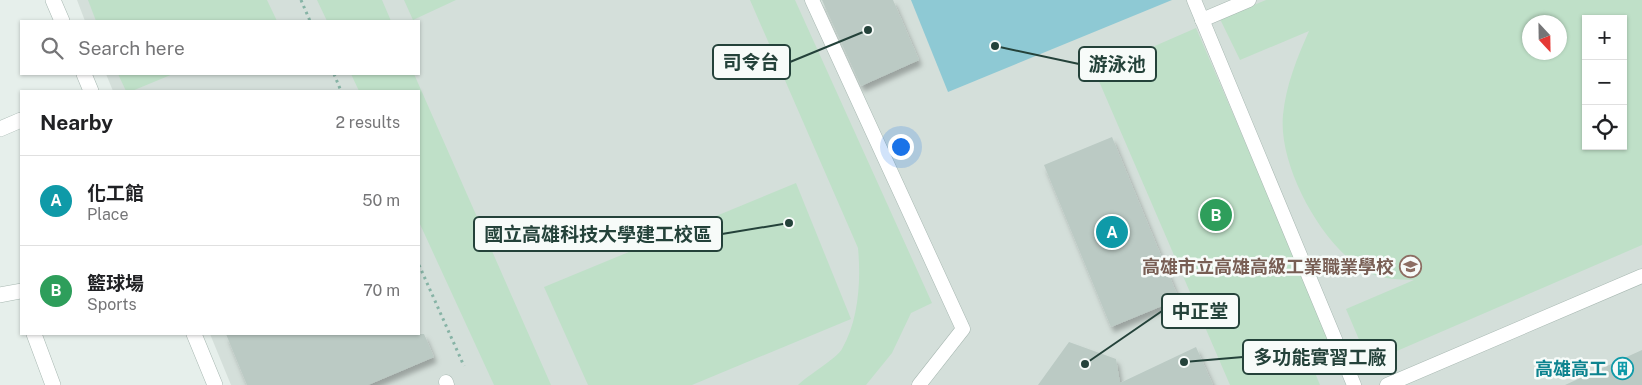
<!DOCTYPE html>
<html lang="en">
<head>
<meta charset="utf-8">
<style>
	body { margin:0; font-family:"Public Sans","Noto Sans TC",sans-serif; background:#f2f2f2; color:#202124 }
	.controls { position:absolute; right:15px; top:15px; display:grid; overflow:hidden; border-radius:0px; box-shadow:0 1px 4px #0004 }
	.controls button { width:45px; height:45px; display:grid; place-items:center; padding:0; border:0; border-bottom:1px solid #e0e0e0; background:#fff; color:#202124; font:25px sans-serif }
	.compass { position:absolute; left:1522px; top:15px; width:45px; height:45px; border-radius:50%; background:#fff; box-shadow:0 1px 4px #0004; rotate:158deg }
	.you { position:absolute; left:900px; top:146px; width:18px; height:18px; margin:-12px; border:4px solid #fff; border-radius:50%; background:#1a73e8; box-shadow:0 0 0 8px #1a73e833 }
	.badge { display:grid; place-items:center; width:32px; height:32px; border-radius:50%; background:#7f4e3f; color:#fff; font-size:16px; font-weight:700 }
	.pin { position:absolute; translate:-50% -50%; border:2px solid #fff; box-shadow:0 1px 5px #0006 }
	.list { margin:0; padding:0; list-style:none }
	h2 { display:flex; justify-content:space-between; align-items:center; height:65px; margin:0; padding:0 20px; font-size:21px }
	h2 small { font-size:16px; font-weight:400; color:#757577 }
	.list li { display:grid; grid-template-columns:32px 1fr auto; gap:15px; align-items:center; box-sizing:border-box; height:90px; padding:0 20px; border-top:1px solid #e0e0e0 }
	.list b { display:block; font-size:19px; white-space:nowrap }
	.list p { margin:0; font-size:16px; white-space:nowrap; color:#757577 }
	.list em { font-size:16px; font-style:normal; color:#757577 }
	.icon { flex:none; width:28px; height:28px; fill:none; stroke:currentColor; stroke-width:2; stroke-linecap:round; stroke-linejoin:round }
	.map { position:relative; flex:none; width:1642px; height:385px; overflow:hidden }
	.search { position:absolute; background:#fff; box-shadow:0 1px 4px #0004; left:20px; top:20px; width:400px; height:55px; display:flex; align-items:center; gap:12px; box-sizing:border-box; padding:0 18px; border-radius:0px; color:#757577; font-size:19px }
	.panel { position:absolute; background:#fff; box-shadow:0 1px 4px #0004; left:20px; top:90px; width:400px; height:245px; border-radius:0px }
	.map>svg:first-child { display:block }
	.built { fill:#d4dfda; fill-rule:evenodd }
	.green { fill:#bfe0c8; fill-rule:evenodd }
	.water { fill:#8ec9d4 }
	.building { fill:#bbcac4; filter:url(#shadow) }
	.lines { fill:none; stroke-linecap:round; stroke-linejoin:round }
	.lane-casing { stroke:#a8b8b2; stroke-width:15 }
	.street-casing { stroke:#a8b8b2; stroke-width:16 }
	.path { stroke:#86b3a5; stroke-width:3; stroke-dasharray:2.5 4; stroke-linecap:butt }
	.lane { stroke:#fff; stroke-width:14 }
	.street { stroke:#fff; stroke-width:15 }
	.labels { text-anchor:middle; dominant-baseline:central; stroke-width:5; stroke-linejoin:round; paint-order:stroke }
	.education-label { font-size:18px; font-weight:bold; fill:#785e54; stroke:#f7fbf9; text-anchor:end }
	.culture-label { font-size:18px; font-weight:bold; fill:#0d838f; stroke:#f7fbf9; text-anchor:end }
	.leader { fill:none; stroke:#24423a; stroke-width:2 }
	.callout-dot { fill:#24423a; stroke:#f7fbf9; stroke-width:2 }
	.callout { fill:#f7fbf9; stroke:#24423a; stroke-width:2 }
	.callout-label { font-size:19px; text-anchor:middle; font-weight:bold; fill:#24423a }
</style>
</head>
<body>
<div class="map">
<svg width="1642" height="385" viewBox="0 0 1642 385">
	<defs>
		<filter id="shadow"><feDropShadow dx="3" dy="5.5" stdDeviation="2.5" flood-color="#0004"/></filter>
	</defs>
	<rect width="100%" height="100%" fill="#e6efeb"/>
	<!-- built -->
	<path class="built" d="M 77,0 L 1642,0 L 1642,385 L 231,385 L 210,334 L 419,334 L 419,91 L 113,91 L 106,74 L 419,74 L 419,21 L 85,21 ZM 1586,19 L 1623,19 L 1623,146 L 1586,146 ZM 1530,22 L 1560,22 L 1560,52 L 1530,52 Z"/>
	<!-- green -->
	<g class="green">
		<polygon points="88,0 267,0 277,21 96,21"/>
		<polygon points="317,0 382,0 391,21 327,21"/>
		<polygon points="404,0 456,0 413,20"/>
		<path d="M 750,0 L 795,0 L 932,303 L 911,313 L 892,353 L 866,385 L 798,385 C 807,376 837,358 842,349 C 859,319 861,280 858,248 Z"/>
		<path d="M 1266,0 L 1642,0 L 1642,245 L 1369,363 L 1346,309 L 1414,280 C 1396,279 1382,280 1366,271 C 1322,246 1278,166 1283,115 C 1286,85 1297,58 1309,31 L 1240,60 L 1220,19 ZM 1586,19 L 1623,19 L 1623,146 L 1586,146 ZM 1530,22 L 1560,22 L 1560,52 L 1530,52 Z"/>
		<polygon points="1196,28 1338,358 1313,368 1320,385 1230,385 1095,72"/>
		<polygon points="118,74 173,74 132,91 126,91"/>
		<polygon points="351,74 414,74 551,385 494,385 419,222 419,91 359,91"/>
		<polygon points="796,183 851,319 692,385 588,385 544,287"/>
	</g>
	<!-- water -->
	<polygon class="water" points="911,0 1172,0 948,92"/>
	<!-- building -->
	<g class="building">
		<polygon points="822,0 893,0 919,60 861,86"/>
		<polygon points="1112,137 1179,299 1111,327 1044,165"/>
		<polygon points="226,334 424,334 434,357 368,385 247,385"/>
		<polygon points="1069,342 1116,359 1120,383 1196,347 1213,385 1038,385"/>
		<polygon points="1642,350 1642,385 1565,385"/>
	</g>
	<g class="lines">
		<defs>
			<g id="lane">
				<polyline points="812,0 963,329 919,385"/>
				<polyline points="1194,0 1354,385"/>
				<polyline points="1202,20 1249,0"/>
				<polyline points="446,382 447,385"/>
				<polyline points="1387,385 1642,276"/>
			</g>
			<g id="street">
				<polyline points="53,0 62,21"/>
				<polyline points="84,74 91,91"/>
				<polyline points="0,129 21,120"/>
				<polyline points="0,295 21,291"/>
				<polyline points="34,334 53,385"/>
				<polyline points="194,334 215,385"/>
			</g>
		</defs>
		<!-- lane casing -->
		<use href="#lane" class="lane-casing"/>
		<!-- street casing -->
		<use href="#street" class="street-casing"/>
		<!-- path -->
		<g class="path">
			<polyline points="301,0 310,21"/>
			<polyline points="334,74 341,91"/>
			<polyline points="419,265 464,366"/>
		</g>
		<!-- lane -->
		<use href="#lane" class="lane"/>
		<!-- street -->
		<use href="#street" class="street"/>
	</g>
	<!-- icons -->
	<defs>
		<symbol id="school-ring" viewBox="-11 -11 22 22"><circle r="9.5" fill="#f7fbf9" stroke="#8d6e63" stroke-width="1.5"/><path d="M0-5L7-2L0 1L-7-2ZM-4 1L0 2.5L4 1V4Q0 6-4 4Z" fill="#8d6e63"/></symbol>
		<symbol id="building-ring" viewBox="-11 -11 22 22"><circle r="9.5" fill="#f7fbf9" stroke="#0f9aa8" stroke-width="1.5"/><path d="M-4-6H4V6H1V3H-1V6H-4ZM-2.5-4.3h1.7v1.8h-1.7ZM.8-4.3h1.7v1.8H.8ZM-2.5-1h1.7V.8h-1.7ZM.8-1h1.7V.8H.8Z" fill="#0f9aa8"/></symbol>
	</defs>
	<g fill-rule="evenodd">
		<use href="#school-ring" x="1398" y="254" width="25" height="25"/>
		<use href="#building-ring" x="1610" y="356" width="25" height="25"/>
	</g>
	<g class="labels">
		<!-- education labels -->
		<g class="education-label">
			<text x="1394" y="266">高雄市立高雄高級工業職業學校</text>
		</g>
		<!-- culture labels -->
		<g class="culture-label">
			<text x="1607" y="368">高雄高工</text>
		</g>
	</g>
	<!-- callouts -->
	<path class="leader" d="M868 30L790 62M995 46L1079 64M789 223L722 234M1085 364L1162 311M1184 362L1243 357"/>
	<g class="callout-dot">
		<circle cx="868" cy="30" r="5"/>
		<circle cx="995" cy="46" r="5"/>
		<circle cx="789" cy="223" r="5"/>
		<circle cx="1085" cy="364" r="5"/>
		<circle cx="1184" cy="362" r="5"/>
	</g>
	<g class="callout">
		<rect x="713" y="45" width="77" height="34" rx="5"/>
		<rect x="1079" y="47" width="77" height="34" rx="5"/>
		<rect x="474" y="217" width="248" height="34" rx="5"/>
		<rect x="1162" y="294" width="77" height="34" rx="5"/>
		<rect x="1243" y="340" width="153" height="34" rx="5"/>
	</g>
	<g class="callout-label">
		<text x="751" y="69">司令台</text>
		<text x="1117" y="71">游泳池</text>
		<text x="598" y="241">國立高雄科技大學建工校區</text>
		<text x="1200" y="318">中正堂</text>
		<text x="1320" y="364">多功能實習工廠</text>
	</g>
</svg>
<div class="controls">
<button>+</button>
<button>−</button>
<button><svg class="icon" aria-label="locate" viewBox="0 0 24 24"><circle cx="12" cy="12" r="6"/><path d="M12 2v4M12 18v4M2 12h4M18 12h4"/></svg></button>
</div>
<svg class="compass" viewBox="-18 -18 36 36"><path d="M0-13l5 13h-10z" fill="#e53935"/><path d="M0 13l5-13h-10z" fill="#757577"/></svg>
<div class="you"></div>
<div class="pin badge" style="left:1112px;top:232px;background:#0f9aa8">A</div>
<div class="pin badge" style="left:1216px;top:215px;background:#2e9e5b">B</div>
<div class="search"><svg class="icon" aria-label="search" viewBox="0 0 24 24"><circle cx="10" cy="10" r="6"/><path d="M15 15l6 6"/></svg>Search here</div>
<section class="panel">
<h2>Nearby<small>2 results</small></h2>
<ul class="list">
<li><span class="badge" style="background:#0f9aa8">A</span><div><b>化工館</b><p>Place</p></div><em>50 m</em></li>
<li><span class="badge" style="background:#2e9e5b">B</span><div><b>籃球場</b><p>Sports</p></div><em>70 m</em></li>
</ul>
</section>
</div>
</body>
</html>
